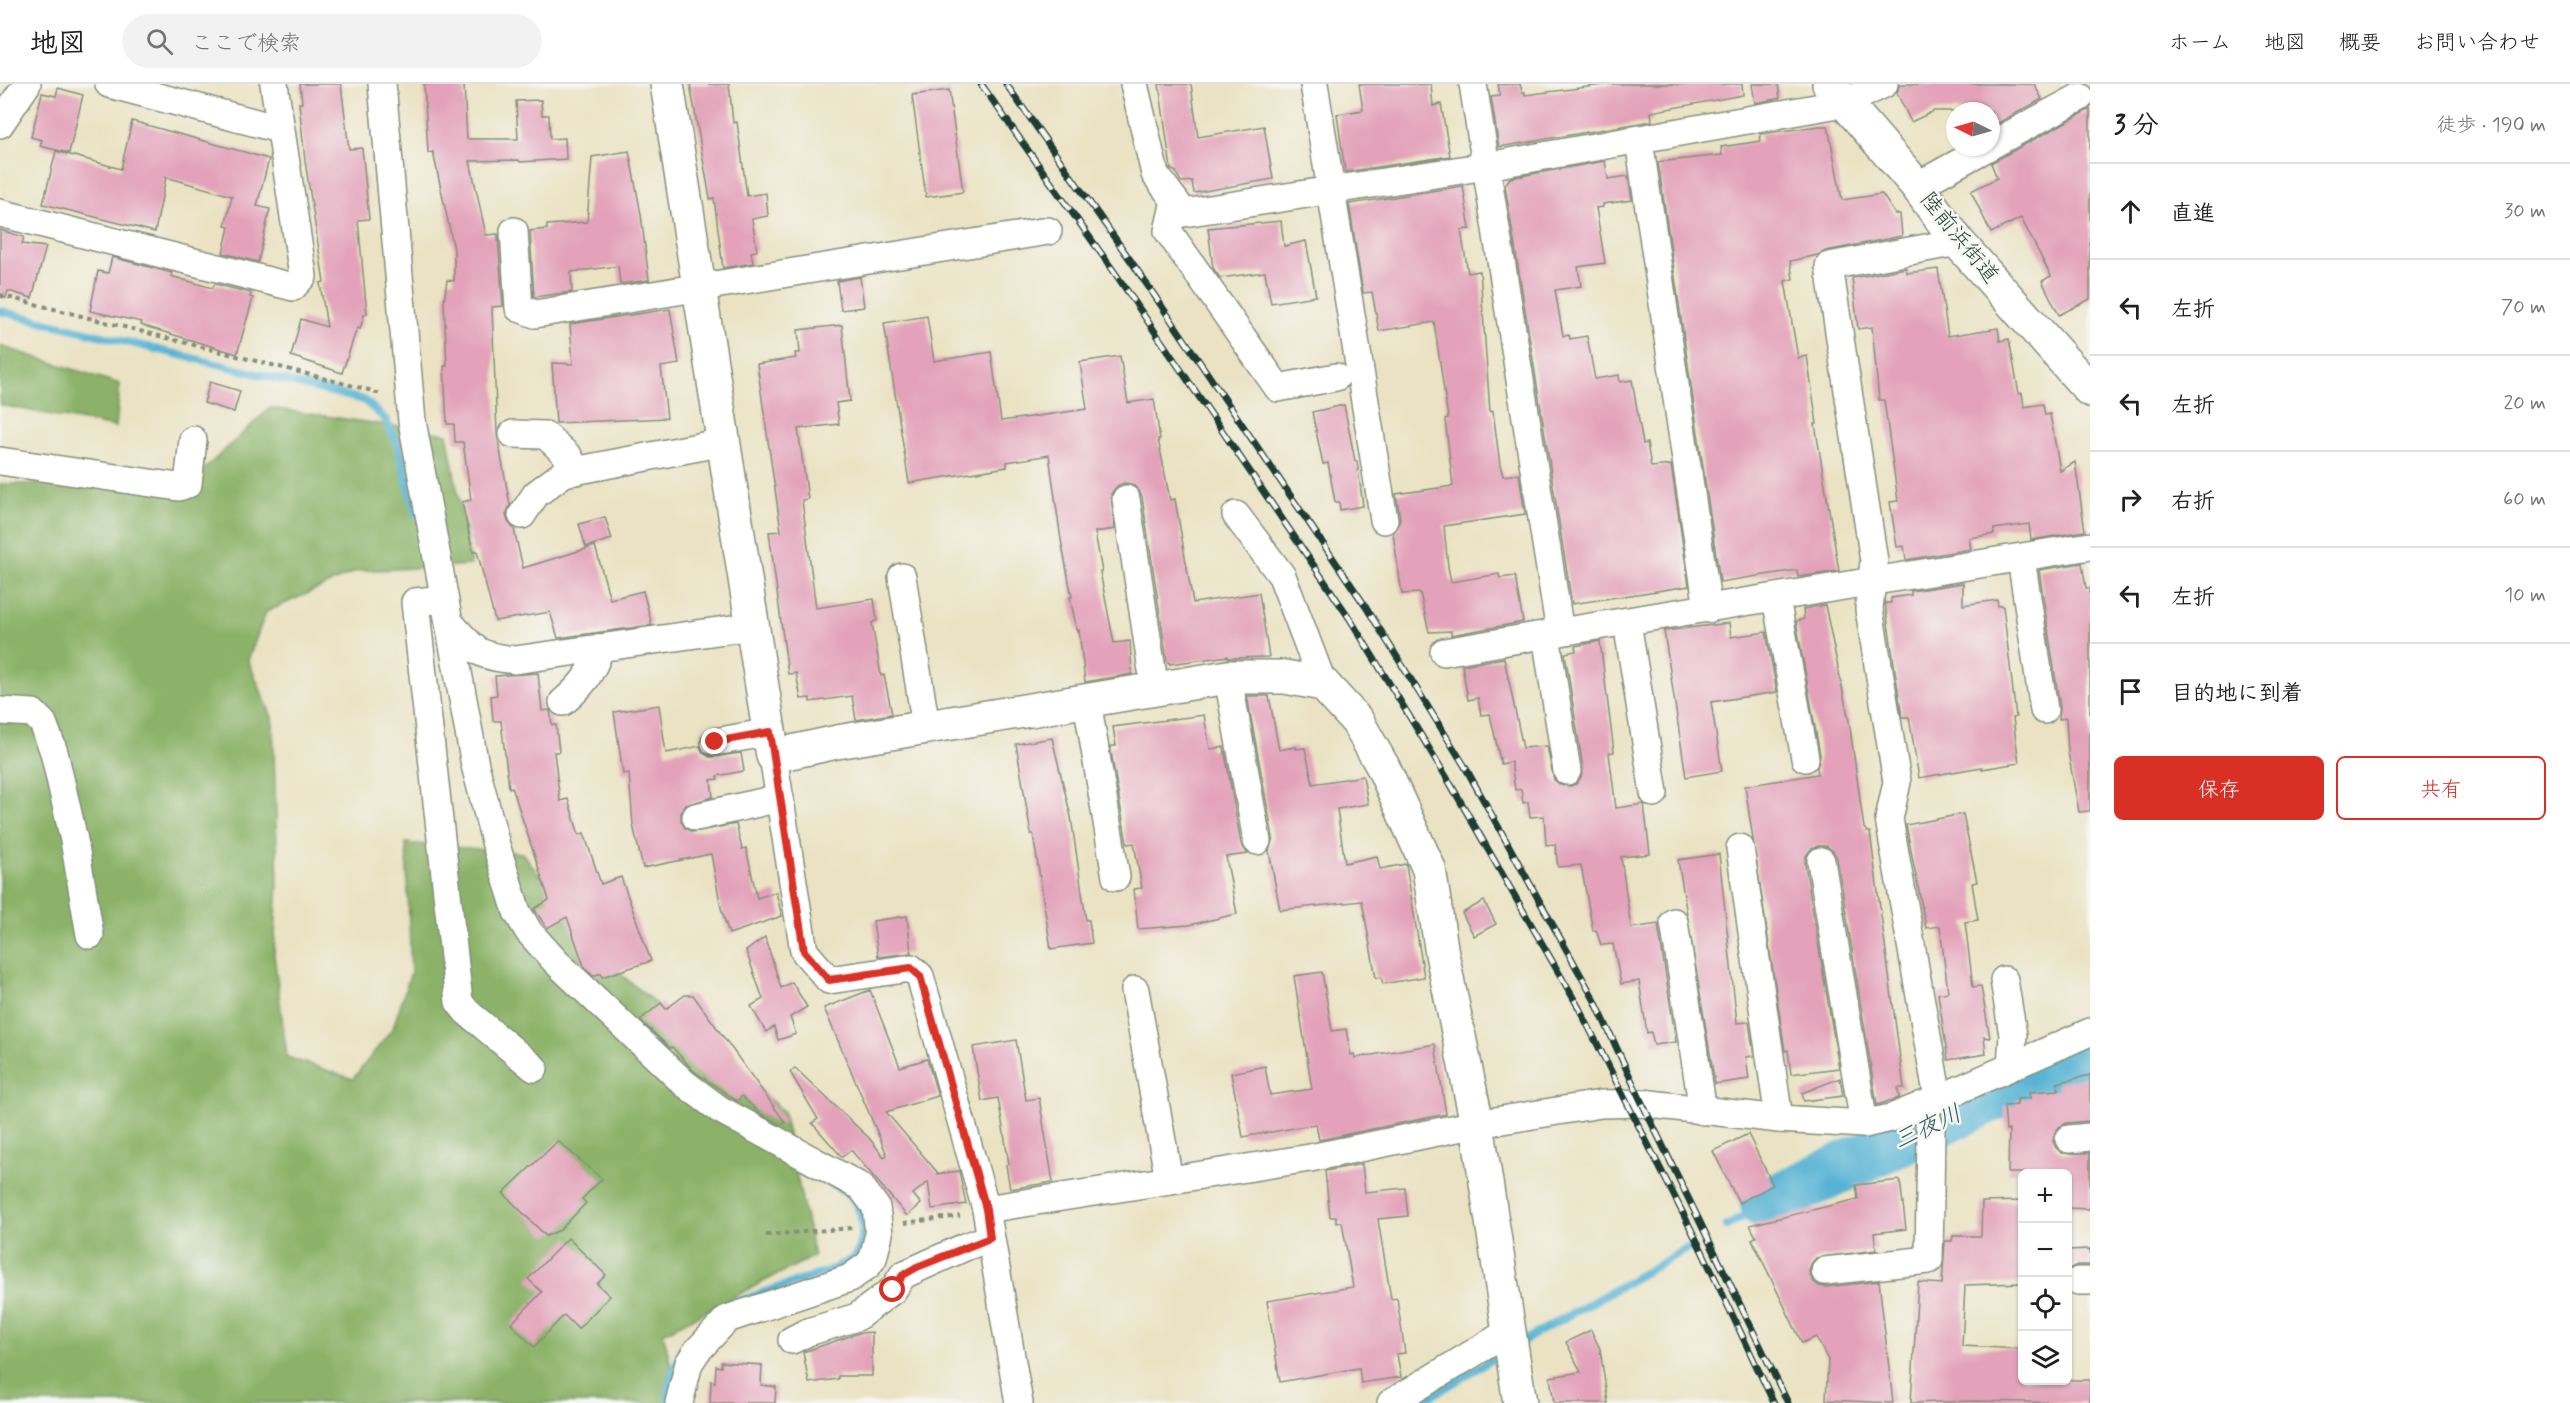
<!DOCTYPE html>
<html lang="ja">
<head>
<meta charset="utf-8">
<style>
	body { margin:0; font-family:Mynerve,"Klee One",sans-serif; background:#f2f2f2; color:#202124 }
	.controls { position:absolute; right:18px; bottom:18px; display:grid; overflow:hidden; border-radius:9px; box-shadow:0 2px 4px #0004 }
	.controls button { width:54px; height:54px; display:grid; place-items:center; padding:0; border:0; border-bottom:2px solid #e0e0e0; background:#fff; color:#202124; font:30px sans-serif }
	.compass { position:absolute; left:1946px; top:18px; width:54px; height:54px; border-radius:50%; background:#fff; box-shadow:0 2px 4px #0004; rotate:275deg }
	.stop { position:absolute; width:18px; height:18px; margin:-14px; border:4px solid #d93025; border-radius:50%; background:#fff }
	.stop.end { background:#d93025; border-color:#fff; box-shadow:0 2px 6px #0008 }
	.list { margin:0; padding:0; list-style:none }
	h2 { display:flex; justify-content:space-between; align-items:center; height:78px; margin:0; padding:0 24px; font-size:26px }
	h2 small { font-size:20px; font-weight:400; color:#757577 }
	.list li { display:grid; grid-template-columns:39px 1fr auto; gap:18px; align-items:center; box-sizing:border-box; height:96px; padding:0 24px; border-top:2px solid #e0e0e0 }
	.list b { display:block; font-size:22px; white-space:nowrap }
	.list em { font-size:20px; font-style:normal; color:#757577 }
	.actions { display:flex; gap:12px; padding:18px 24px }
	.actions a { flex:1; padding:14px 0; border:2px solid #d93025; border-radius:9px; text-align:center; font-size:21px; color:#d93025 }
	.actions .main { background:#d93025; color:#fff }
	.icon { flex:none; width:33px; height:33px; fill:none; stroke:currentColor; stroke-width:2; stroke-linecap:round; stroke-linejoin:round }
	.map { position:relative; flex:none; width:2090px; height:1319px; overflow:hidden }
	header { display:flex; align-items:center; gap:36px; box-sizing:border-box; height:84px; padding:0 30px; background:#fff; border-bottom:2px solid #e0e0e0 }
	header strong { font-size:28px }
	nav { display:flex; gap:33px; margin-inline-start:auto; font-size:21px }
	.search { width:420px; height:54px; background:#f2f2f2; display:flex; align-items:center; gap:15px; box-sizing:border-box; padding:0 21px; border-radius:33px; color:#757577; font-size:22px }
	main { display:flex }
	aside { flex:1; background:#fff }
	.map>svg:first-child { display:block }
	.forest { fill:#8bb267; stroke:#55784e; stroke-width:1.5 }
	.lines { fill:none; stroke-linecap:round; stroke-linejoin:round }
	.stream { stroke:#56b3d4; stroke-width:8 }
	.river { stroke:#56b3d4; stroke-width:50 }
	.building { fill:#e3a2b9 }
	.street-casing { stroke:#84907b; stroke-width:30 }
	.secondary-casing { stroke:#84907b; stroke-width:36 }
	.path { stroke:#84907b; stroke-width:4; stroke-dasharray:4.5 4.5; stroke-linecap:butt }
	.street { stroke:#fff; stroke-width:27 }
	.secondary { stroke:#fff; stroke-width:33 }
	.rail-casing { stroke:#1f3d34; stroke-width:7 }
	.rail { stroke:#f6f6f2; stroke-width:4.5; stroke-dasharray:14; stroke-linecap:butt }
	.route { stroke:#d93025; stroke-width:8 }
	.labels { text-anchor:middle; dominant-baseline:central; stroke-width:5; stroke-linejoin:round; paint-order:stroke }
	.street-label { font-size:22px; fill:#1f3d34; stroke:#f6f6f2 }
	.water-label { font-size:24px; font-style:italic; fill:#2d5a5c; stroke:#f6f6f2 }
</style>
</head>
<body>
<header>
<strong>地図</strong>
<div class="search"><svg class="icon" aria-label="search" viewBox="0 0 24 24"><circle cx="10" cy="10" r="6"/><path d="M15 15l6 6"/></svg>ここで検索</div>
<nav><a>ホーム</a><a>地図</a><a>概要</a><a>お問い合わせ</a></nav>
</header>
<main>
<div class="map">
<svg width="2090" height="1319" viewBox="0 0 2090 1319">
	<rect width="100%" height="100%" fill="#f6f6f2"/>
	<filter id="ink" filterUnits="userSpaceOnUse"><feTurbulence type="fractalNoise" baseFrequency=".0167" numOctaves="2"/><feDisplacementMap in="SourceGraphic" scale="12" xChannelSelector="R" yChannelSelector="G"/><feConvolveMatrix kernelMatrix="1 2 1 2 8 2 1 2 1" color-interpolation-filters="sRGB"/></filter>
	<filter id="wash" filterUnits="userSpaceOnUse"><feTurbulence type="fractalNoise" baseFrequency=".008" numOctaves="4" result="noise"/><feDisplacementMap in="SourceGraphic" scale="24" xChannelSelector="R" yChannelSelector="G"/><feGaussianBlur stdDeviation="1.35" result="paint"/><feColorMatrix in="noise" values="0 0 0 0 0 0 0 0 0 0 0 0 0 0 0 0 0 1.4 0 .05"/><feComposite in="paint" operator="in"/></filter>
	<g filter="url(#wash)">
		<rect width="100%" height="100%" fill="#eae2c2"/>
		<!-- forest -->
		<g class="forest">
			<polygon points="0,262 120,300 116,343 0,321"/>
			<polygon points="270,324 447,350 471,481 357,487 266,528 248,576 273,636 278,797 274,871 287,973 353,995 393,944 411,888 406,759 522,769 610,881 783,1027 814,1172 663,1249 680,1319 0,1319 0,400 188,400"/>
		</g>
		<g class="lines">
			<!-- stream -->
			<g class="stream">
				<polyline points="0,227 364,316 386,336 398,362 416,430"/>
				<polyline points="1727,1142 1765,1120"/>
				<path d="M 731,1221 C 757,1208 841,1188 855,1172 C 862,1163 863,1152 862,1141 C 861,1129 858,1117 847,1109 C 829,1097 808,1090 790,1079"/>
				<polyline points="1518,1260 1688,1164"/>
				<path d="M 668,1313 C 671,1279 686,1254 712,1233"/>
				<polyline points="1420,1319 1504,1268"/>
			</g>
			<!-- river -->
			<polyline class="river" points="1765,1120 2090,967"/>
		</g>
		<g id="blocks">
			<!-- building -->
			<g class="building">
				<polygon points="300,0 341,0 349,65 362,64 369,135 358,136 367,230 364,231 360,245 357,244 342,289 291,272 301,235 327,243 320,199 324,198 305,77 299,19 302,19"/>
				<polygon points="424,0 464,0 467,55 518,55 516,17 541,16 542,31 549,31 550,55 565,54 566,75 520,78 519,76 470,77 486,151 498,150 503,222 492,223 497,350 510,421 506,431 508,438 514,445 523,484 595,462 610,515 643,507 652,541 558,554 550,528 495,537 477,467 473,468 462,418 471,416 463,358 455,358 454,340 447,340 444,282 447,282 444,218 447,196 454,197 454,165 433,68 428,69"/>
				<polygon points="690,0 729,0 733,39 737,38 747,112 766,109 768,132 752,135 757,167 751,168 753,179 723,184 714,114 710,115"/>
				<polygon points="1159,0 1191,0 1198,53 1264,42 1273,95 1194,109 1192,97 1181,98 1176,88 1171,85"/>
				<polygon points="1359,0 1431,0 1433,22 1441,20 1450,72 1345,88 1337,30 1363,26"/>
				<polygon points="1498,0 1520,0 1522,8 1525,8 1525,11 1611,0 1742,0 1743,11 1651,28 1652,37 1499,63 1491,13 1500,12"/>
				<polygon points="1752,0 1778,0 1780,14 1755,19"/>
				<polygon points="1900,0 2034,0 2042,15 1991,43 1991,27 1934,27 1911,38 1897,9"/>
				<polygon points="58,4 83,11 69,69 40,62 42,56 31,53 42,9 56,12"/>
				<polygon points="949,6 963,108 926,113 912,11"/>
				<polygon points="2090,25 2090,215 2059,231 2042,197 2051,192 2021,134 1991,149 1971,107 1997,94 1991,79"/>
				<polygon points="132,37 269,75 257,122 270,125 258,178 223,169 229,143 225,142 232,112 166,93 155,148 43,120 56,67 121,85"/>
				<polygon points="1819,42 1828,42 1842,116 1882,110 1895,130 1900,130 1902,152 1826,167 1818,171 1790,177 1793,195 1785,197 1798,274 1807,272 1817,340 1815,340 1839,487 1798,493 1797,486 1720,498 1658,78 1722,71 1721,63 1761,57 1760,50"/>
				<polygon points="629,67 641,130 649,196 620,200 618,182 571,188 572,208 534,213 530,147 547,145 547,141 587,138 592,73"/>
				<polygon points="1605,77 1608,95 1628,92 1632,116 1603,120 1603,123 1596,124 1605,179 1578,183 1581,202 1555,206 1563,252 1569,251 1570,255 1587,252 1595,295 1619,291 1620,298 1632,296 1643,360 1647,359 1651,383 1671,381 1689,502 1572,520 1505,101 1510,94"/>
				<polygon points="1463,102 1470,145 1461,146 1468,189 1480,187 1490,328 1493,327 1500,381 1503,392 1519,390 1525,430 1444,442 1448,483 1451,498 1499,490 1500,494 1515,492 1523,538 1451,551 1451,547 1429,548 1420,509 1402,510 1393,449 1398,442 1400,434 1396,410 1453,402 1445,335 1448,334 1434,238 1379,247 1372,208 1363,209 1349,120"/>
				<polygon points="1281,137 1284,162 1306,157 1316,212 1271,219 1265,188 1220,194 1213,184 1208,144"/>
				<polygon points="0,146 24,153 22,160 46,163 32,214 8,207 6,214 0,213"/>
				<polygon points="112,173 172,189 171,192 212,204 215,200 251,209 250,213 253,214 237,270 141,241 142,238 90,227 98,187 108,189"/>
				<polygon points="1906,184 1907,189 1938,185 1948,252 1998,244 2000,257 2009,255 2019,310 2022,309 2024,323 2043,320 2045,331 2050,330 2060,387 2075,378 2085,447 2031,456 2029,440 1994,445 1994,450 1969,454 1971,465 1906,476 1904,462 1897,463 1890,418 1898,417 1884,316 1879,316 1872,243 1858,245 1852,194"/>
				<polygon points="860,193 864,223 841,226 837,197"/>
				<polygon points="670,225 679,280 661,283 667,334 556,339 552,279 573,280 570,240"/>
				<polygon points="927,232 934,277 991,268 1001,337 1087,325 1080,278 1120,272 1128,319 1154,315 1160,355 1158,355 1170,416 1175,415 1193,519 1259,509 1269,573 1228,574 1228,572 1170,580 1167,577 1142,413 1138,405 1131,400 1124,399 1117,402 1111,410 1115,445 1095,448 1102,488 1100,488 1114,559 1130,557 1132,590 1085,598 1079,546 1077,547 1070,513 1072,513 1061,456 1049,371 1007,378 1007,383 909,399 884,239"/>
				<polygon points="842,241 850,317 836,319 839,340 798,345 808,415 802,416 816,524 874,515 877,536 872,539 881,592 884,591 892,630 856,636 852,612 810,618 810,614 801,615 796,589 788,590 769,448 781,447 757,280 796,274 795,269 800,269 798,246"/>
				<polygon points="210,298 240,307 234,328 204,319"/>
				<polygon points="1344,321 1355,377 1357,377 1363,422 1340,426 1339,418 1335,418 1328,379 1323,380 1312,328"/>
				<polygon points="605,433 612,455 586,463 579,440"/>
				<polygon points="2082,479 2086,504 2090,504 2090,727 2079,728 2068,668 2066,634 2059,635 2060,624 2039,486"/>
				<polygon points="1963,499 1963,521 1997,516 1998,522 2003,522 2016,633 2013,634 2019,679 1982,685 1982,683 1919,694 1909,633 1902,633 1885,519 1891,519 1891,514 1911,511 1911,507"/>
				<polygon points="1825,521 1849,637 1864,744 1867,748 1870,748 1904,1004 1898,1004 1899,1014 1877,1021 1837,774 1833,767 1826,762 1818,762 1811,765 1806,772 1805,780 1839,984 1791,990 1788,966 1785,967 1745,702 1818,690 1817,684 1820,671 1796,537 1804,535 1803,525"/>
				<polygon points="1729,539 1731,553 1766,548 1777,608 1711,618 1722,687 1686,693 1664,547"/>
				<polygon points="1600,557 1614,668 1609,669 1616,724 1644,720 1650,770 1621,773 1631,844 1658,840 1676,958 1654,961 1651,948 1647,949 1639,897 1621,900 1613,860 1601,861 1596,846 1593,847 1581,781 1558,783 1555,760 1546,761 1544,732 1530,733 1528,718 1523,719 1521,705 1515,706 1511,678 1501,680 1490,630 1481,631 1478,614 1468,616 1462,581 1504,574 1523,664 1547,662 1554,696 1561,701 1570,702 1576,700 1581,693 1583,685 1565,569 1576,567 1575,562"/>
				<polygon points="538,589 542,627 550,626 552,641 556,641 559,668 554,668 560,717 568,715 579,751 584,749 601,800 621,793 651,877 602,893 601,889 593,892 584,882 567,833 547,844 534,825 549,816 512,703 509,704 501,637 493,637 491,612 497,611 495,592"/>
				<polygon points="1247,612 1269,612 1279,666 1296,663 1296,665 1305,664 1313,700 1363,692 1368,720 1337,725 1345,779 1377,772 1380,785 1406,780 1424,893 1383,900 1381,893 1376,894 1362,817 1280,826 1269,767 1273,754"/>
				<polygon points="659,621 666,669 700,662 703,669 710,673 741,669 744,687 717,692 718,695 711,696 713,713 686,721 681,729 681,737 685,744 692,748 736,740 742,765 746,764 757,814 776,808 782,832 729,850 721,824 711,770 643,784 633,741 629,689 623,690 614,628"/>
				<polygon points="1204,631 1210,665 1224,663 1241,760 1248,770 1226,773 1237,830 1189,841 1138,845 1134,805 1142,804 1134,759 1127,760 1110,662 1116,662 1113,643"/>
				<polygon points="1052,654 1071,733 1086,836 1089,836 1092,859 1051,865 1033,750 1031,750 1016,660"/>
				<polygon points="1963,730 1977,798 1972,799 1978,836 1965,838 1973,903 1981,902 1990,954 1984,953 1986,970 1948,976 1938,910 1948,908 1940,842 1926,844 1906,741"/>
				<polygon points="1719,770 1737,939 1749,938 1754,972 1746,973 1749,995 1715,1000 1678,776"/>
				<polygon points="1484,817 1496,840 1474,852 1462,829"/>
				<polygon points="907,832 911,869 878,873 873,837"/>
				<polygon points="765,853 781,904 792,898 807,923 790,933 796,950 778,956 774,943 766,948 751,922 763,915 746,867"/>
				<polygon points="1322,888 1332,947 1346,945 1351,971 1354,970 1355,974 1435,960 1446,1030 1319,1056 1316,1040 1243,1053 1231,989 1265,982 1270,1011 1312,1005 1294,892"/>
				<polygon points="870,906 900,983 927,975 938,1012 886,1028 938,1089 936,1090 959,1087 966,1120 932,1125 928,1098 913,1110 921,1120 907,1132 851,1066 842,1073 812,1039 818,1035 790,988 795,984 869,1054 884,1073 887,1071 824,924"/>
				<polygon points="685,911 693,911 785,1038 781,1041 759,1029 742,1012 737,1017 694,987 672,963 670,964 640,936 661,919 666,925"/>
				<polygon points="1016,956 1026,1016 1039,1014 1053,1098 1010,1105 1006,1081 1009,1080 998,1014 982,1017 973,963"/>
				<polygon points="2090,991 2090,1037 2067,1039 2059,1043 2055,1049 2053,1057 2056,1064 2062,1069 2090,1069 2090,1125 2067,1124 2067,1089 2008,1089 2009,1046 2006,1046 2004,1022 2017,1021 2017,1015 2030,1014 2029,1008 2059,1006 2057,999"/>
				<polygon points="1840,994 1843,1012 1804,1017 1802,1009"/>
				<polygon points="1748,1050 1773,1101 1739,1119 1713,1067"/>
				<polygon points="558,1057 602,1095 582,1115 586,1119 560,1146 546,1152 503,1109"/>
				<polygon points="1362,1080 1365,1108 1405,1104 1408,1132 1378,1135 1391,1215 1397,1214 1405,1269 1397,1270 1401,1293 1361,1299 1359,1284 1280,1298 1267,1217 1353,1203 1342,1138 1336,1139 1336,1133 1330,1133 1325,1087"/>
				<polygon points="1900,1096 1906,1145 1874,1149 1876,1166 1816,1174 1811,1180 1809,1188 1813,1197 1819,1202 1826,1203 1879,1197 1893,1319 1826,1316 1828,1276 1816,1253 1802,1259 1752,1155 1756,1153 1750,1141 1858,1115 1856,1101"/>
				<polygon points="2022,1117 2022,1199 1965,1201 1962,1262 2022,1265 2022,1296 2090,1296 2090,1319 1974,1317 1911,1319 1918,1198 1942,1200 1945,1157 1952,1157 1953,1152 1981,1152 1982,1118"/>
				<polygon points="568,1154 606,1191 597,1200 610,1212 578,1245 564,1231 534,1263 511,1240 542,1208 528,1195"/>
				<polygon points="2090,1165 2090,1181 2077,1181 2067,1186 2067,1166"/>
				<polygon points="1591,1246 1600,1265 1608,1319 1554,1319 1550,1293 1581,1288 1566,1258"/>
				<polygon points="872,1248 872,1292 838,1292 838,1295 809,1299 803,1268 859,1249"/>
				<polygon points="721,1278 762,1281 761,1301 776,1303 775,1319 710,1319 711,1297 715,1298 716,1282 721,1283"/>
			</g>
		</g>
	</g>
	<g filter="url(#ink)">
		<use href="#blocks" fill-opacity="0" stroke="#84907b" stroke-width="1.5"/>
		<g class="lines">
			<defs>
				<g id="street">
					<polyline points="109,0 279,45"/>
					<polyline points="382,0 412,337 475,681 496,761 517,828 529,848 556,878 684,999 719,1025 861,1103 876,1123 879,1150 873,1174 868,1181 850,1194 727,1235 697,1267 689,1279 679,1319"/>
					<polyline points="1134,0 1155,90 1184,129 1487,82 1844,19 1884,0"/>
					<polyline points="1314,0 1384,436"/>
					<polyline points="1473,0 1560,548 2090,462"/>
					<polyline points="0,40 27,0"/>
					<polyline points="1639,56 1708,525"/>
					<polyline points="1991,61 2080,13"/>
					<polyline points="1917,102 1988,63"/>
					<polyline points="1175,117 1168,147 1278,304 1336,293"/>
					<polyline points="0,129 293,203 303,192 274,0"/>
					<polyline points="514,147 519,224 535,230 1048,147"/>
					<polyline points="513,350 545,351 569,373 576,387"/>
					<polyline points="0,377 178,403 188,400 193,356"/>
					<polyline points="1126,415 1155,606"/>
					<polyline points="522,431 536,410 564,389 724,358"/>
					<polyline points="1236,431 1282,492 1323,600"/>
					<polyline points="2021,474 2044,626"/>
					<polyline points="902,493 926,643"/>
					<polyline points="1776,514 1805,674"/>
					<polyline points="444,515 415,518 459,918 467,928 534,984"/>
					<path d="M 449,538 C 475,566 475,572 515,576 L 753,542"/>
					<polyline points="1627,538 1654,709"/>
					<polyline points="1546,551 1567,687"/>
					<polyline points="1444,568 1560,548"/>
					<polyline points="1228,593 1257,757"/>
					<polyline points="1087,617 1116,793"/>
					<path d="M 563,618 C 582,602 593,588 600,564"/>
					<polyline points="0,627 33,629 43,639 54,668 74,756 90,851"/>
					<polyline points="715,658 770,648"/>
					<polyline points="773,672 804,867 829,896 911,884 920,892 986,1125 1019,1319"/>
					<polyline points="696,733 780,714"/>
					<polyline points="1740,764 1779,1035"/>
					<polyline points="1821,777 1864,1040"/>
					<polyline points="1674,838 1703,1027"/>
					<polyline points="2004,896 2013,951 2011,982"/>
					<polyline points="1135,906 1169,1096"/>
					<polyline points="1938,1015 1889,735 1897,698 1869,525 1874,477 1829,182 1958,158"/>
					<polyline points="2069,1055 2090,1053"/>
					<polyline points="986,1125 1310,1074 1477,1040 1601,1020 1642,1019 1779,1035 1864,1040 1891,1034 1938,1015 2090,948"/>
					<polyline points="1825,1187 1929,1176 1931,1047 1923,1021"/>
					<polyline points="2078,1197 2090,1197"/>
					<polyline points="792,1256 808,1248 857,1233 893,1206 903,1191 965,1163 990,1154"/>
					<polyline points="1391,1319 1510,1247"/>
				</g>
				<g id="secondary">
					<polyline points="667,0 773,672 837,658 1228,593 1285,593 1323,600 1357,637 1383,683 1429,785 1442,870 1477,1040 1520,1319"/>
					<polyline points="1829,0 1917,102 1958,158 2090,306"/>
				</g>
			</defs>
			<!-- street casing -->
			<use href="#street" class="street-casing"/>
			<!-- secondary casing -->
			<use href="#secondary" class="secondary-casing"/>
			<!-- path -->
			<g class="path">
				<polyline points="0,211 369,306 382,311"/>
				<polyline points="904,1139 960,1132"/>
				<polyline points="766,1151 852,1144"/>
			</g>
			<!-- street -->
			<use href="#street" class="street"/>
			<!-- secondary -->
			<use href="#secondary" class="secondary"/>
			<defs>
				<g id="rail">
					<polyline points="981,0 1115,189 1350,535 1447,694 1579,924 1702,1167 1774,1319"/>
					<polyline points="1006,0 1131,177 1366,523 1464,681 1595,917 1642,1019 1788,1319"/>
				</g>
			</defs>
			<!-- rail casing -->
			<use href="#rail" class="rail-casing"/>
			<!-- rail -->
			<use href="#rail" class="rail"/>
		</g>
	</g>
	<g class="lines" filter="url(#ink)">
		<!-- route -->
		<polyline class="route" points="715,658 770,648 804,867 829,896 911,884 920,892 986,1125 990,1154 917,1183 903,1191 893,1206"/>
	</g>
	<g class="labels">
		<!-- street labels -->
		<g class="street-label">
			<text transform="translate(1959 154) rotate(51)">陸前浜街道</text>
		</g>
		<!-- water labels -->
		<g class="water-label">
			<text transform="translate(1928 1044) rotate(-25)">三夜川</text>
		</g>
	</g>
</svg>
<div class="controls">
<button>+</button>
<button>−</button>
<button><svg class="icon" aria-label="locate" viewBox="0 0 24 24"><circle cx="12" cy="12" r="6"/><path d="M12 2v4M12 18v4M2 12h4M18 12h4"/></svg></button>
<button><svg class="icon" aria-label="layers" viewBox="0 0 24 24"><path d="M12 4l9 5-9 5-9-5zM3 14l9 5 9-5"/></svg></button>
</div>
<svg class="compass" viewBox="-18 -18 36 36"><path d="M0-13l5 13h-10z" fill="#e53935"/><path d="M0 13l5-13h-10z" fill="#757577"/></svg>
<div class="stop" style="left:893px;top:1206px"></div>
<div class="stop end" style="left:715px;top:658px"></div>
</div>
<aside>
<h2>3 分<small>徒歩 · 190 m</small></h2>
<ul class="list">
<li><svg class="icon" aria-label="ahead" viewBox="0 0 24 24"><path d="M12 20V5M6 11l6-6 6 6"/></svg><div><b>直進</b></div><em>30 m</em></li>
<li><svg class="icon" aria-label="left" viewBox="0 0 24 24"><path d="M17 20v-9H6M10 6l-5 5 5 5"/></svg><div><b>左折</b></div><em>70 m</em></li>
<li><svg class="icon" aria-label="left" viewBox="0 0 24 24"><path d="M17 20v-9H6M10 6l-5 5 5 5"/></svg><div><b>左折</b></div><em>20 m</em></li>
<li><svg class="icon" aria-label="right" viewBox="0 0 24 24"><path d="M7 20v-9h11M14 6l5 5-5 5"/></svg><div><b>右折</b></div><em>60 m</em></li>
<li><svg class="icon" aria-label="left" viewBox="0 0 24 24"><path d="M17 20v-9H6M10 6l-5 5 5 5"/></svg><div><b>左折</b></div><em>10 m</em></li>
<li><svg class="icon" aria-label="arrive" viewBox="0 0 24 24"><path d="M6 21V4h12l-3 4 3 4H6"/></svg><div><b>目的地に到着</b></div></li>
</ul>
<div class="actions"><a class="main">保存</a><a>共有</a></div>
</aside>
</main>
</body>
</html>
